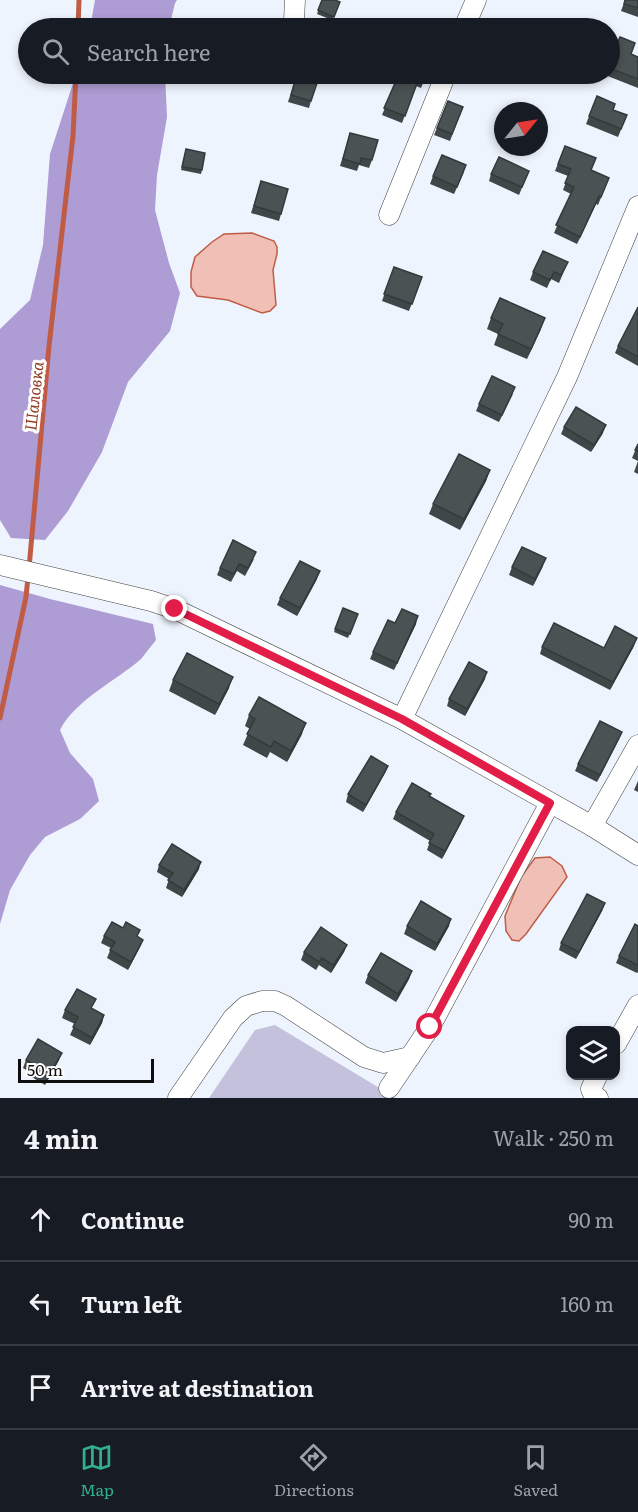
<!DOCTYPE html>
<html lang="en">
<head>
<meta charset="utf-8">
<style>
	body { margin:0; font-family:Literata,serif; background:#242831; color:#f1f3f6 }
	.controls { position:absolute; right:18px; bottom:18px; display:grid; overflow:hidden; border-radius:12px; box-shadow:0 3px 9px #0003 }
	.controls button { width:54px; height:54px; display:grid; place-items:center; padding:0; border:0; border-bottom:2px solid #363941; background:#171b24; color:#f1f3f6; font:30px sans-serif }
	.compass { position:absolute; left:494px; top:102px; width:54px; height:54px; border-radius:50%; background:#171b24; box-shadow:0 3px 9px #0003; rotate:60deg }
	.scale { position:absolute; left:18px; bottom:15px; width:136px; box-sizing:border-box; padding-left:6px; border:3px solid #0d0d0d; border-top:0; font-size:16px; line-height:21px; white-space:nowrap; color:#0d0d0d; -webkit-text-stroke:4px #fff; paint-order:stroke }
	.stop { position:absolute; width:18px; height:18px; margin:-14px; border:4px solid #e11d48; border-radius:50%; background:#fff }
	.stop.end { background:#e11d48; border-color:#fff; box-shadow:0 2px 6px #0008 }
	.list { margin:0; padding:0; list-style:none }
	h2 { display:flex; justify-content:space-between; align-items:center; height:78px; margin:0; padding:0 24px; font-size:26px }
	h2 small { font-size:20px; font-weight:400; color:#9ea1a6 }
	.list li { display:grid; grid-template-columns:39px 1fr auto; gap:18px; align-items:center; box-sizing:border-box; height:84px; padding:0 24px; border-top:2px solid #363941 }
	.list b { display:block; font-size:22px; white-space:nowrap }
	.list em { font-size:20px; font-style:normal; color:#9ea1a6 }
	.icon { flex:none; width:33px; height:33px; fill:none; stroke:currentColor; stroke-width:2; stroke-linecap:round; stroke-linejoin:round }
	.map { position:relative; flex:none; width:638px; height:1098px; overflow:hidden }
	.search { position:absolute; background:#171b24; box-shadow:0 3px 9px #0003; left:18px; right:18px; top:18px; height:66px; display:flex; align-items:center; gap:15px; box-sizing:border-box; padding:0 21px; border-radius:33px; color:#9ea1a6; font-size:22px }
	.sheet { height:330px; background:#171b24 }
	nav { display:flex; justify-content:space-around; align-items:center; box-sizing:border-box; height:84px; border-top:2px solid #363941; background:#171b24; font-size:16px; color:#9ea1a6 }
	nav a { display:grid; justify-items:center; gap:3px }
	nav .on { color:#32af8e }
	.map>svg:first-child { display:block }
	.forest { fill:#ae9cd4 }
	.cemetery { fill:#c4c1dd }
	.water { fill:#f0c0b7; stroke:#c05c45; stroke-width:1.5 }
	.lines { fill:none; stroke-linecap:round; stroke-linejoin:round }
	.stream { stroke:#c05c45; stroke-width:5 }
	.street-casing { stroke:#404040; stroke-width:21 }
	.street { stroke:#fff; stroke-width:20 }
	.wall { fill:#404748 }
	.shaded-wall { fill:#343a3b }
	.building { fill:#4a5354; stroke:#343a3b; stroke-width:1.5 }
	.route { stroke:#e11d48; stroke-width:8 }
	.labels { text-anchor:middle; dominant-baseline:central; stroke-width:6; stroke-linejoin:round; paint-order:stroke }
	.water-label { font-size:16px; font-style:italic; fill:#923b22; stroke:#fff }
</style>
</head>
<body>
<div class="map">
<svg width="638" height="1098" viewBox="0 0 638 1098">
	<rect width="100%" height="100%" fill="#eef4fd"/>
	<!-- forest -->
	<g class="forest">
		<polygon points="95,0 177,0 175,3 169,28 90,28"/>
		<polygon points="76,74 165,74 167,117 157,175 155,210 169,263 180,293 170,331 128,382 102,452 68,511 45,540 11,538 0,520 0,329 30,300 43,245 50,154"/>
		<path d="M 0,585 L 50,599 L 153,624 L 156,640 C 151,646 146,653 141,659 C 117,680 74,701 60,730 L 70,753 L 93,779 L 99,801 L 80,819 L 45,837 L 30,855 L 10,890 L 0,924 Z"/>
	</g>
	<!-- cemetery -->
	<polygon class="cemetery" points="275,1025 396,1098 209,1098 255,1030"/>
	<!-- water -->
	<g class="water">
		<polygon points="252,233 274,241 277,247 277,254 273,270 276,305 270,311 262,313 228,300 197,296 191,287 191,272 195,257 212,242 224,234"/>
		<polygon points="550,857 562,866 567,877 526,934 519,941 512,940 506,931 505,916 521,877 535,858"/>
	</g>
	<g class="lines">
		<!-- stream -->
		<g class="stream">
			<polyline points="78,28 79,0"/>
			<polyline points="29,568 49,346 73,136 76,74"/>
			<polyline points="0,718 26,597 28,577"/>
		</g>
		<defs>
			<g id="street">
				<polyline points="294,20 295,0"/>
				<polyline points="464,28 476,0"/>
				<polyline points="389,215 446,74"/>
				<polyline points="0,565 151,601 175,609 402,719 592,826 638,855"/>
				<polyline points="402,719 567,377 638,206"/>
				<polyline points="592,826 638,745"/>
				<polyline points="616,1044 638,1005"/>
				<polyline points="597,1076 591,1089 594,1096 598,1098"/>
				<polyline points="389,1088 430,1027 550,803"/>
				<polyline points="178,1098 233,1018 246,1006 262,1001 275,1001 286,1006 364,1057 383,1063 410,1057"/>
			</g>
		</defs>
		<!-- street casing -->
		<use href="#street" class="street-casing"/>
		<!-- street -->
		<use href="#street" class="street"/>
	</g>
	<!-- wall -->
	<g class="wall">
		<polygon points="322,0 340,2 332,20 317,14"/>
		<polygon points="625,0 638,0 638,17 621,11"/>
		<polygon points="631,54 638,57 638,88 605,75 605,74 609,74 609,63"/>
		<polygon points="297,74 311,101 309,108 288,102"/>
		<polygon points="399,74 427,74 421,88 416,86 402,123 382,115"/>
		<polygon points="597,96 613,110 627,115 618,137 586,124"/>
		<polygon points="448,101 463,107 450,141 434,135"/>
		<polygon points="350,133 372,160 369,168 359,165 357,171 340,166"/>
		<polygon points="565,146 591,170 609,178 598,205 596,204 577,244 554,233 571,194 563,190 568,176 555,171"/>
		<polygon points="186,149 202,170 201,174 181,170"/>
		<polygon points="464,172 454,194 430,184 433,176"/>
		<polygon points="491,174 526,178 519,195 489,181"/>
		<polygon points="261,181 281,214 279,221 251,213"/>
		<polygon points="568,262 559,283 551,279 547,288 530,280 533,272"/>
		<polygon points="394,267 422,277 409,311 382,301"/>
		<polygon points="638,307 638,366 615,353 618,346"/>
		<polygon points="491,318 541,329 527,359 494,345 498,334 487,329"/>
		<polygon points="513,394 499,422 476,411 479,404"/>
		<polygon points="564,427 603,433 591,452 561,434"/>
		<polygon points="638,444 638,461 632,458"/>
		<polygon points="638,461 638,474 634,472"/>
		<polygon points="490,470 486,481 460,530 429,514 433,504"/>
		<polygon points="254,559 245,576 237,571 231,582 217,575 220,568"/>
		<polygon points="543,566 533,586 509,575 512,567"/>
		<polygon points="317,579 297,616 277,605 280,598"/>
		<polygon points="343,608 358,614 348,638 334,632"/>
		<polygon points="395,623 416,624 394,670 370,659 373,652"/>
		<polygon points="634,646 610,690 540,654 542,647 604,648"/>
		<polygon points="485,679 465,716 447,706 449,699"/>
		<polygon points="173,680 229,688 215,715 169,691"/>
		<polygon points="249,715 302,734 287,762 270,752 267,758 243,745 250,729 245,726"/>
		<polygon points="622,732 619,739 597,782 575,771 578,764"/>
		<polygon points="388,766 385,773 363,812 346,802 348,794"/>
		<polygon points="638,781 638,792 634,790"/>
		<polygon points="430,796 461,823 442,859 427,850 430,841 393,819 396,812"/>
		<polygon points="159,865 199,869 182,897 166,888 169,879 157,872"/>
		<polygon points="605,903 602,911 576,959 559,950 561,943"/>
		<polygon points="407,926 449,926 435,951 404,934"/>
		<polygon points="638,926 638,972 637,973 616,963 619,956"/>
		<polygon points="104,936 137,937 143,940 140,947 128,970 107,958 111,948 101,943"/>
		<polygon points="347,945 344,952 331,973 319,965 316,970 301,960 304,952"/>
		<polygon points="412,971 409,979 396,1002 365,983 368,975"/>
		<polygon points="92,1009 104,1015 102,1023 90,1045 70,1035 75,1024 62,1018 65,1010"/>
		<polygon points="26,1060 59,1060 45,1085 30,1076 31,1073 23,1068"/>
	</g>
	<!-- shaded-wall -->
	<g class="shaded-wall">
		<polygon points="599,196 596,204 577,244 580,237"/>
		<polygon points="545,318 541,329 527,359 531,349"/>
		<polygon points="606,425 603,433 591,452 594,445"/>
		<polygon points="490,470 486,481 460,530 464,519"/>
		<polygon points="546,558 543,566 533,586 535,579"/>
		<polygon points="320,571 317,579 297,616 300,608"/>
		<polygon points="418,616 416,624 394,670 397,663"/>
		<polygon points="637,638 634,646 610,690 613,682"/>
		<polygon points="487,672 485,679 465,716 467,709"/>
		<polygon points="233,677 229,688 215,715 219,704"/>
		<polygon points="306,723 302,734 287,762 291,751"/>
		<polygon points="622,732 619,739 597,782 600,775"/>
		<polygon points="388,766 385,773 363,812 366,805"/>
		<polygon points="464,816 461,823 442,859 445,851"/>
		<polygon points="201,862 199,869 182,897 184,890"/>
		<polygon points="605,903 602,911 576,959 579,952"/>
		<polygon points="451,919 449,926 435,951 437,944"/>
		<polygon points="143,940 140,947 128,970 131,962"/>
		<polygon points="347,945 344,952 331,973 333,965"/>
		<polygon points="412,971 409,979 396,1002 398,994"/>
		<polygon points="104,1015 102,1023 90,1045 92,1038"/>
		<polygon points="62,1053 59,1060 45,1085 48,1077"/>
	</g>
	<!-- building -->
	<g class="building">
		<polygon points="322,0 335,0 340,2 334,17 318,10"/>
		<polygon points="625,0 638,0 638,8 624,4"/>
		<polygon points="620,37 635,43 631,54 638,57 638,79 609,68 609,63"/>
		<polygon points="297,74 320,74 311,101 291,95"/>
		<polygon points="399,74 427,74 424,80 419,78 405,116 384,108"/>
		<polygon points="597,96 615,104 613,110 627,115 621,129 589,116"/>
		<polygon points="448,101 463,107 452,134 437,128"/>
		<polygon points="350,133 378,140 372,160 361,158 360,164 343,159"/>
		<polygon points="565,146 596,158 591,170 609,178 601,197 599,196 580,237 556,225 574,187 565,183 571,169 558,164"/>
		<polygon points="186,149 205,153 202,170 182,167"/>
		<polygon points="442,155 466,165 457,187 433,176"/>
		<polygon points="499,157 529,171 522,187 491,174"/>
		<polygon points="261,181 288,189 281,214 254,206"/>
		<polygon points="543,251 568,262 561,275 554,272 550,280 533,272"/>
		<polygon points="394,267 422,277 412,304 384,294"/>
		<polygon points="500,298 545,318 531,349 498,334 503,324 491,318"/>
		<polygon points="638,307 638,357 618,346"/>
		<polygon points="492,376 515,387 502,415 479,404"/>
		<polygon points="576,407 606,425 594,445 564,427"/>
		<polygon points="638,444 638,452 635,450"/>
		<polygon points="459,454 490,470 464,519 433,504"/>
		<polygon points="233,540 256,552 248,568 239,564 234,574 220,568"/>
		<polygon points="522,547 546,558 535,579 512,567"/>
		<polygon points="300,561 320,571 300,608 280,598"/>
		<polygon points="343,608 358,614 350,634 335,629"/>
		<polygon points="402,609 418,616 397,663 373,652 388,620 395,623"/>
		<polygon points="554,623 604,648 615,626 637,638 613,682 542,647"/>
		<polygon points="187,653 233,677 219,704 173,680"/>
		<polygon points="469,662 487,672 467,709 449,699"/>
		<polygon points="259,697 306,723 291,751 274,741 271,747 247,734 255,719 249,715"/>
		<polygon points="600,721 622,732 600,775 578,764"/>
		<polygon points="371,756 388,766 366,805 348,794"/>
		<polygon points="412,783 431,794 429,796 464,816 445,851 429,843 434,834 396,812"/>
		<polygon points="172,844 201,862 184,890 168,880 173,873 159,865"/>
		<polygon points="587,894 605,903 579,952 561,943"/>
		<polygon points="421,901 451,919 437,944 407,926"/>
		<polygon points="112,922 123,928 126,922 140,930 137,936 143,940 131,962 110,950 115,942 104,936"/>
		<polygon points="635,924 638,926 638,965 619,956"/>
		<polygon points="321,927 347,945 333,965 322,958 319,962 304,952"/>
		<polygon points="381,953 412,971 398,994 368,975"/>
		<polygon points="77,989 96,999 91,1008 104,1015 92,1038 73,1027 78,1017 65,1010"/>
		<polygon points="38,1039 62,1053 48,1077 33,1069 35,1065 26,1060"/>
	</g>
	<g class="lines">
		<!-- route -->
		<polyline class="route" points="175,609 402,719 550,803 430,1027"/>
	</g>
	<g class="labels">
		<!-- water labels -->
		<g class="water-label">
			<text transform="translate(33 396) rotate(-84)">Шаловка</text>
		</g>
	</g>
</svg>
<div class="controls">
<button><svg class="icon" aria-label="layers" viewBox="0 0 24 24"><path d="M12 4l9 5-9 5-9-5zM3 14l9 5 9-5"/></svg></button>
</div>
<svg class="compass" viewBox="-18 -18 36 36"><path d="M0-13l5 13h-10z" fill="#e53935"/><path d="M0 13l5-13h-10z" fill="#9ea1a6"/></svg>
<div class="scale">50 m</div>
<div class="stop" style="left:430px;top:1027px"></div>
<div class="stop end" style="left:175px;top:609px"></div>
<div class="search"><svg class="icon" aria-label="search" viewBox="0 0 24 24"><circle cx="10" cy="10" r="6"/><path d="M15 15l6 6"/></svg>Search here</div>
</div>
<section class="sheet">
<h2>4 min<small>Walk · 250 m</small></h2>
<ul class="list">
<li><svg class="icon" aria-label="ahead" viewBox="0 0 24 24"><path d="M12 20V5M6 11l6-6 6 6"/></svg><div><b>Continue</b></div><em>90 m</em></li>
<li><svg class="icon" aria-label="left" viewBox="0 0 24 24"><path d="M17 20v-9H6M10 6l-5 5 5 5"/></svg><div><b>Turn left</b></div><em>160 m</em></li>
<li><svg class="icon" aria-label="arrive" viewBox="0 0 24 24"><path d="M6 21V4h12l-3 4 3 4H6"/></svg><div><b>Arrive at destination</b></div></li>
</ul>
</section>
<nav>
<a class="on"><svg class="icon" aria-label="map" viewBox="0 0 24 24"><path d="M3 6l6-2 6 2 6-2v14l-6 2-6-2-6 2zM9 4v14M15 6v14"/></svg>Map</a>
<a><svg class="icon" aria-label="directions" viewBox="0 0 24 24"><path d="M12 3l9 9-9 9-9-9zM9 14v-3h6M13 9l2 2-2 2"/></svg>Directions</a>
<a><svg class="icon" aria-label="saved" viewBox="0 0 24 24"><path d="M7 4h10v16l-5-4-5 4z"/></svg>Saved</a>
</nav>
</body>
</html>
